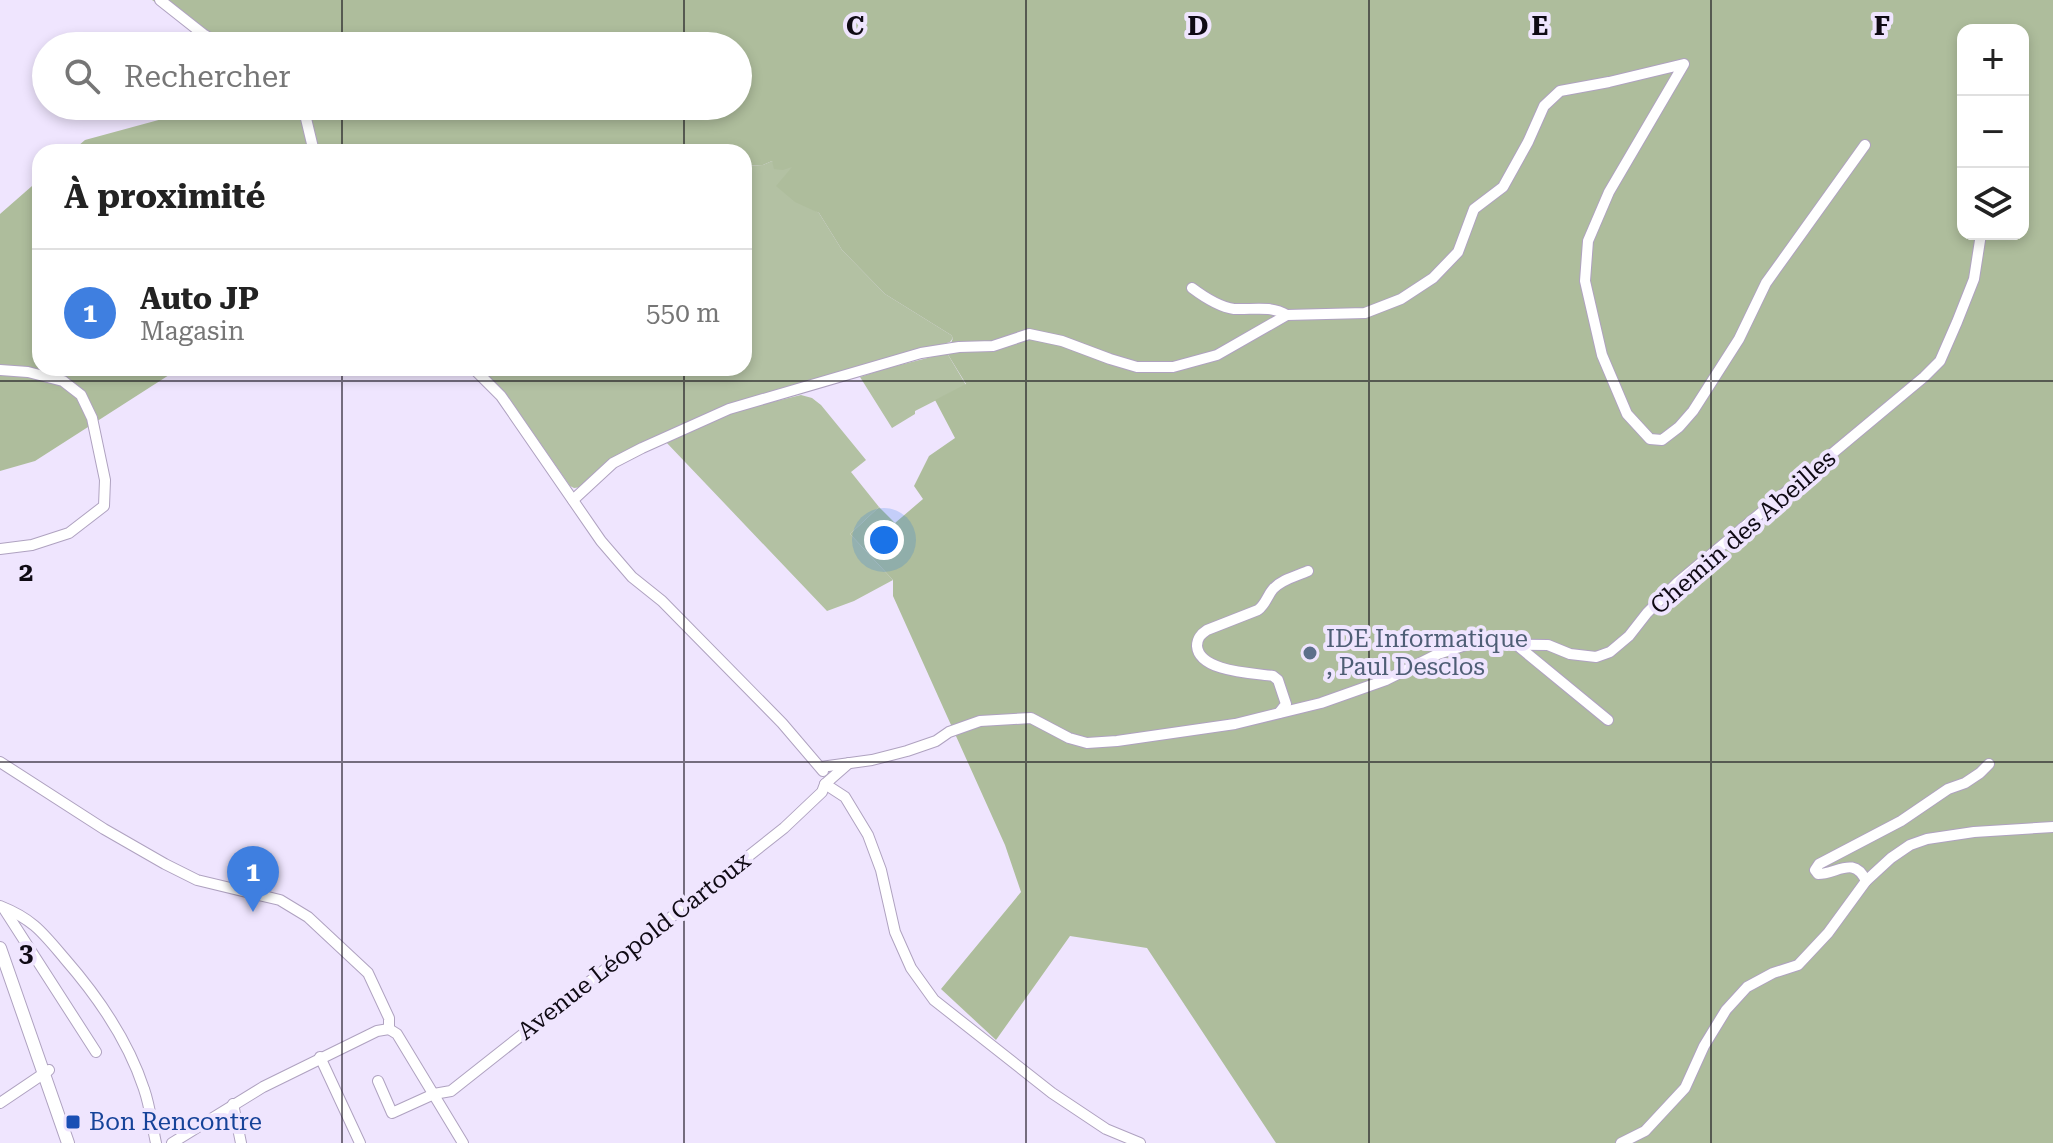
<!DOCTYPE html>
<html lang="fr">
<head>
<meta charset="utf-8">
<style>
	body { margin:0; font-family:"Roboto Serif",serif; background:#f2f2f2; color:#222 }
	.controls { position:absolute; right:24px; top:24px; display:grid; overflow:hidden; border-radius:16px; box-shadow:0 4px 12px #0003 }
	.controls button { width:72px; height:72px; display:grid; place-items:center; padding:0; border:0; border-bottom:2px solid #e0e0e0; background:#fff; color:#222; font:40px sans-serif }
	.you { position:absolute; left:884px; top:540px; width:28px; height:28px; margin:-20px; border:6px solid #fff; border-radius:50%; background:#1a73e8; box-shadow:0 0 0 12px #1a73e833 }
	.badge { display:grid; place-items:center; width:52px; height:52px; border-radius:50%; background:#ea580c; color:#fff; font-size:26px; font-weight:700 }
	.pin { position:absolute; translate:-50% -66px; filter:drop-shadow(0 2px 4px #0008) }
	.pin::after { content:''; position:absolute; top:42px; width:28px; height:24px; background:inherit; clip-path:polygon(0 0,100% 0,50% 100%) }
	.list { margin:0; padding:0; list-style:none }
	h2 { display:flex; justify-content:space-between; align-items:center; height:104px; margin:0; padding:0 32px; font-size:34px }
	h2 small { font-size:26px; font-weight:400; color:#767676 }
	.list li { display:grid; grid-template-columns:52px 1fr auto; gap:24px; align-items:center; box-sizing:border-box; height:128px; padding:0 32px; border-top:2px solid #e0e0e0 }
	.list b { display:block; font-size:30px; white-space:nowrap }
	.list p { margin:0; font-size:26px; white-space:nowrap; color:#767676 }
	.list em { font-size:26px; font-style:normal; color:#767676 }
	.icon { flex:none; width:44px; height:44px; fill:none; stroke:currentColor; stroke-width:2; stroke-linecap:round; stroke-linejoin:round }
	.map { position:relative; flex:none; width:2053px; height:1143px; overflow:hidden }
	.search { position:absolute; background:#fff; box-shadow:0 4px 12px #0003; left:32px; top:32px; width:720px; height:88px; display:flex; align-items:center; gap:20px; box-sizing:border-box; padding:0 28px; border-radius:44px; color:#767676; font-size:30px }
	.panel { position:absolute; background:#fff; box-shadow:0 4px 12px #0003; left:32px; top:144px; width:720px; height:232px; border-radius:24px }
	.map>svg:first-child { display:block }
	.green { fill:#b3c1a3 }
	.forest { fill:#aebd9c; fill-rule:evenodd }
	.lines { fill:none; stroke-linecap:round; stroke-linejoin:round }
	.minor-casing { stroke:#afa2c0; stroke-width:12 }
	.major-casing { stroke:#afa2c0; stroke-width:14 }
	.minor { stroke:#fff; stroke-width:10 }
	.major { stroke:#fff; stroke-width:12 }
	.grid { fill:none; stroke:#0f0a14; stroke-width:2; stroke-opacity:0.55 }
	.service-dot { fill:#5c6f8a; stroke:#efe5fe; stroke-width:3 }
	.transit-dot { fill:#1a4fb4; stroke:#efe5fe; stroke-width:3 }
	.labels { text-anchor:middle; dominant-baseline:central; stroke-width:8; stroke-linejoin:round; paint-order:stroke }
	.street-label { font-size:24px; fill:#0f0a14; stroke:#efe5fe }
	.service-label { font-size:24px; fill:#4e5e75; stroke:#efe5fe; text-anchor:start }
	.transit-label { font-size:24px; fill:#164399; stroke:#efe5fe; text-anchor:start }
	.grid-label { font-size:26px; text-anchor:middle; font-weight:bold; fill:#0f0a14; stroke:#efe5fe; stroke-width:8; stroke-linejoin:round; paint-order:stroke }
</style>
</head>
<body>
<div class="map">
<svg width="2053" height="1143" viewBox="0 0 2053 1143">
	<rect width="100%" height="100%" fill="#efe5fe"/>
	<!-- green -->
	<g class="green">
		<polygon points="772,161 774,164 793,167 777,186 819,213 842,250 885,294 951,335 953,338 950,342 663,434 582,487 574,488 570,486 513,404 480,368 744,368 744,166 763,165"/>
		<polygon points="947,353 966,385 915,411 915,414 892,428 860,377 884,369"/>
		<polygon points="801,395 812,398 821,405 866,460 851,472 879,507 850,534 893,580 854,601 827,611 665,441 733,411 735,413 747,408"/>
	</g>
	<!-- forest -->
	<g class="forest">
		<path d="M 152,0 L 2053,0 L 2053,1143 L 1276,1143 L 1147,948 L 1070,936 L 996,1040 L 941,989 L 1021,892 L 1005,845 L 893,596 L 893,580 L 850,534 L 879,507 L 895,523 L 923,499 L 914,486 L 929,456 L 955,438 L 935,400 L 966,384 L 947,353 L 953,338 L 951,335 L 885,294 L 842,250 L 819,213 L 795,202 L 776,186 L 792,167 L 783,170 L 774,169 L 772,161 L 763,165 L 744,166 L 744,152 L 71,152 L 85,140 L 210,106 L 738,106 L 738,46 L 219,46 ZM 1963,30 L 2023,30 L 2023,234 L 1963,234 Z"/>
		<polygon points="40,179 40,368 180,368 35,461 0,471 0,214"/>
	</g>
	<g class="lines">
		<defs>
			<g id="minor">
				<polyline points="160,0 203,34 223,46"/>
				<polyline points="303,106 314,152"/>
				<path d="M 1192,288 C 1204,297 1219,307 1234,309 C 1252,310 1270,305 1287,315"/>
				<polyline points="473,368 501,396 601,541 632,577 662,601 782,723 823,771"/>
				<polyline points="0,370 28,372 63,381 81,395 92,418 105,480 104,506 69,533 32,545 0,549"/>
				<polyline points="573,500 613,463 642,448 729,409 921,353 959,347 993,346 1029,334 1062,341 1110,359 1137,367 1173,367 1217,355 1287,315 1365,313 1401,299 1433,278 1458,252 1474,209 1503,187 1528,142 1544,106 1560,91 1609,82 1684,64 1609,192 1588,241 1585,281 1602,355 1627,414 1650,439 1662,440 1679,427 1693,411 1739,339 1766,283 1865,145"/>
				<polyline points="1518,646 1608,720"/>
				<path d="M 1279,713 L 1286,704 L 1278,680 L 1273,676 C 1253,673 1199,672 1197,646 C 1197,638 1201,634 1207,630 L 1258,610 C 1266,604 1267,596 1273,589 C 1282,579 1297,576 1308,571"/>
				<polyline points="0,762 104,829 165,864 197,880 280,900 308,917 368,973 389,1018 389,1029"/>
				<polyline points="821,767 872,760 907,751 936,741 949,732 980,721 1031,718 1069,738 1087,743 1117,741 1235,724 1321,703 1386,680 1438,654 1469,644 1548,645 1570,654 1596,657 1610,652 1629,636 1647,613 1678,582 1924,377 1940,361 1957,322 1974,279 1981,234"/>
				<polyline points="825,784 845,797 868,835 881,870 895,932 911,968 934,1000 1052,1093 1106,1129 1140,1143"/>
				<path d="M 1866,881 C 1854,855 1837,874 1818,874 L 1815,870 L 1819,864 L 1901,821 L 1948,789 L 1965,783 L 1980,773 L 1989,764"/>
				<path d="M 0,906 C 33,919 43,933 65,959 C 99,998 128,1040 144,1089 C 150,1106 152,1125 156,1143"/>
				<polyline points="4,909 96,1052"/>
				<polyline points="389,1029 397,1034 463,1143"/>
				<polyline points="320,1057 360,1143"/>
				<polyline points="378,1081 392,1113 434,1094 451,1091 784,828 822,792 825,784 849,763"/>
				<polyline points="0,1103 49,1070"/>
				<polyline points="233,1104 241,1143"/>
				<polyline points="172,1143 263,1087 377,1031 389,1029"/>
				<polyline points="1621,1143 1645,1131 1685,1088 1704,1046 1726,1010 1747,987 1773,973 1798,965 1828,933 1866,881 1891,858 1910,845 1927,839 1974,832 2053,827"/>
			</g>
			<polyline id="major" points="0,948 68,1143"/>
		</defs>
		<!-- minor casing -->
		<use href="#minor" class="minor-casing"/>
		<!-- major casing -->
		<use href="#major" class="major-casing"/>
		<!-- minor -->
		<use href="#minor" class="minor"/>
		<!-- major -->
		<use href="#major" class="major"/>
	</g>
	<!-- grid -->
	<path class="grid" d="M 342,0 L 342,46M 684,0 L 684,46M 1026,0 L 1026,1143M 1369,0 L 1369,1143M 1711,0 L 1711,1143M 342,106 L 342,152M 684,106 L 684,152M 342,368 L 342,1143M 684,368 L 684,1143M 0,381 L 2053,381M 0,762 L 2053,762"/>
	<!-- markers -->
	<circle class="service-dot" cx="1310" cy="653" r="8"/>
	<rect class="transit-dot" x="65" y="1114" width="16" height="16" rx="4"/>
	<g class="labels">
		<!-- street labels -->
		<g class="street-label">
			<text transform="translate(1743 532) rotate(-41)">Chemin des Abeilles</text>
			<text transform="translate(634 946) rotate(-38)">Avenue Léopold Cartoux</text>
		</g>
		<!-- service labels -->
		<g class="service-label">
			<text x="1326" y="639">IDE Informatique<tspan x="1326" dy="28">, Paul Desclos</tspan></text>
		</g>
		<!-- transit labels -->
		<g class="transit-label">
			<text x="89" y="1122">Bon Rencontre</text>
		</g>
	</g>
	<g class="grid-label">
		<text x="855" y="35">C</text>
		<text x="1198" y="35">D</text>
		<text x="1540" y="35">E</text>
		<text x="1882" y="35">F</text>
		<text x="26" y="581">2</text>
		<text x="26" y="962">3</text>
	</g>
</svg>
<div class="controls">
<button>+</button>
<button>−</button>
<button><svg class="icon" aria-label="layers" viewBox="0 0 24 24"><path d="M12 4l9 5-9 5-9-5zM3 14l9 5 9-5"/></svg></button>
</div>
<div class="you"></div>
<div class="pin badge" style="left:253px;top:912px;background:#3f7fe0">1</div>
<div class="search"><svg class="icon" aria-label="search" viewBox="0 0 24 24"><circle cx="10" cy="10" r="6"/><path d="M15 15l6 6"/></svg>Rechercher</div>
<section class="panel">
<h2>À proximité<small></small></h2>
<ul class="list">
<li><span class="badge" style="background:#3f7fe0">1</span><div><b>Auto JP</b><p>Magasin</p></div><em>550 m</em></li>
</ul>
</section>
</div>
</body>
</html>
